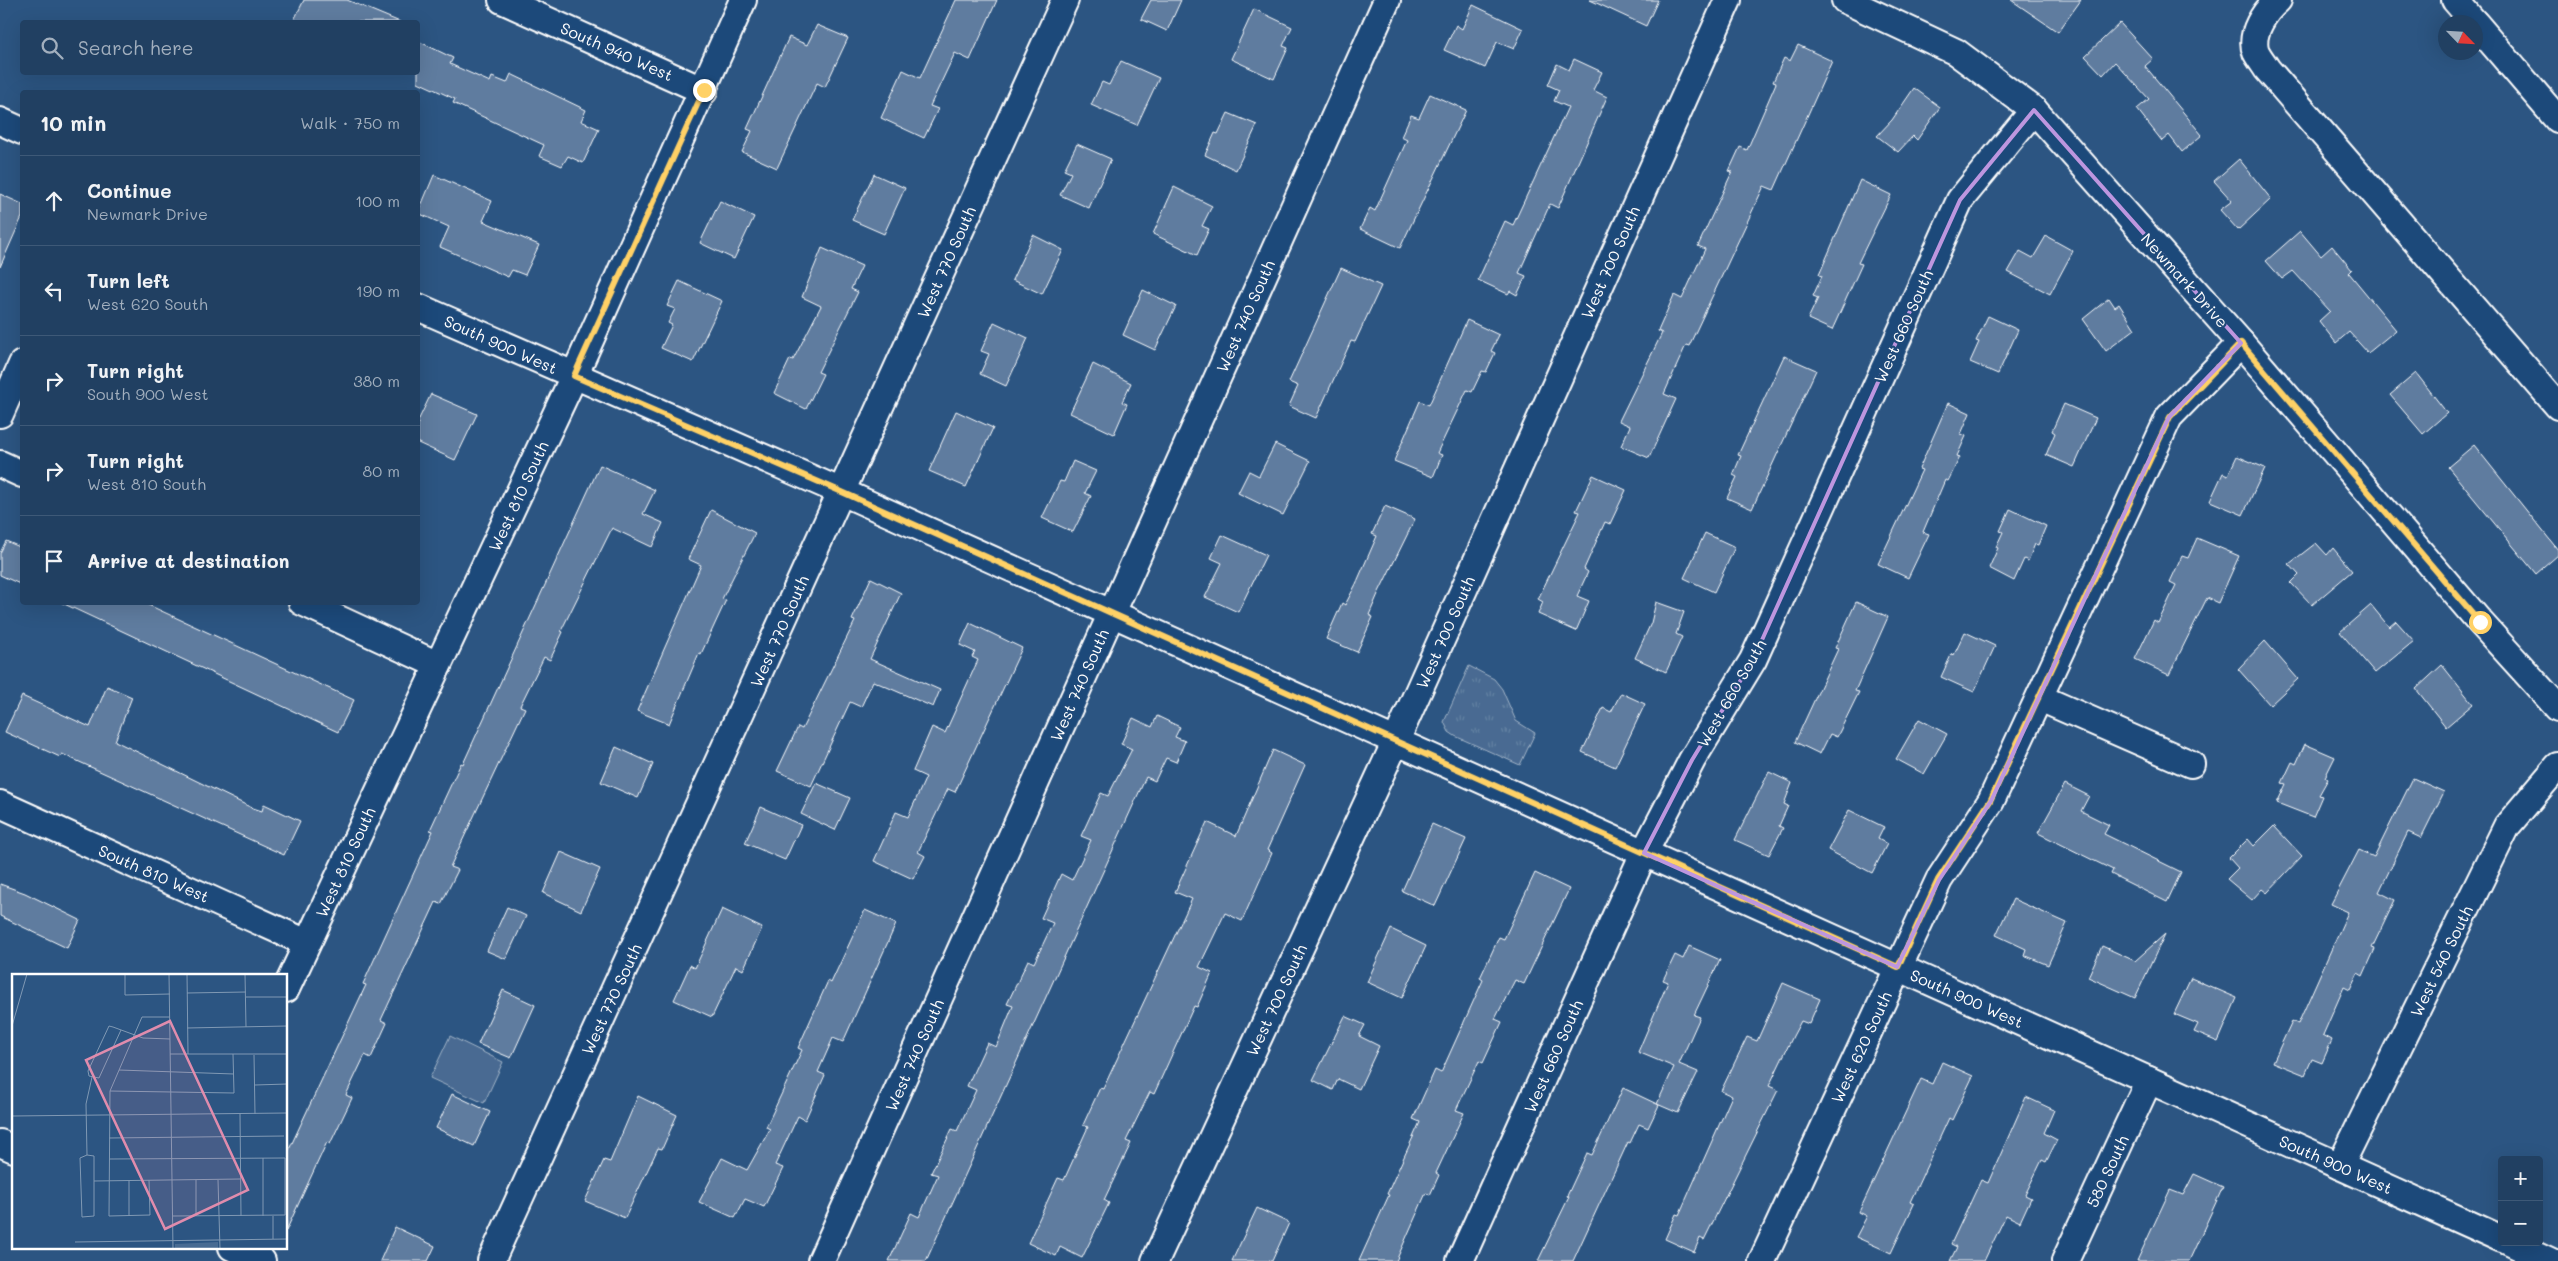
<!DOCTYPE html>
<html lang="en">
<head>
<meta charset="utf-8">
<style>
	body { margin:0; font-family:Mali,sans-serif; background:#294768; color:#f1f3f6 }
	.controls { position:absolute; right:15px; bottom:15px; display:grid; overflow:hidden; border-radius:5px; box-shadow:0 5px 20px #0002 }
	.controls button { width:45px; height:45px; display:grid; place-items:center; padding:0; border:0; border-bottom:1px solid #3e5977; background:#214062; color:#f1f3f6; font:25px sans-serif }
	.compass { position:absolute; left:2438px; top:15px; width:45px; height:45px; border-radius:50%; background:#214062; box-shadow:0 5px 20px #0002; rotate:115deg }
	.stop { position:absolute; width:15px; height:15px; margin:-11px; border:4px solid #ffd166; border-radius:50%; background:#fff }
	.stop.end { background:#ffd166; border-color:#fff; box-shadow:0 1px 5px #0008 }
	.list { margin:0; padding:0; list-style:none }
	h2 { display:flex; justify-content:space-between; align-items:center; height:65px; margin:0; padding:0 20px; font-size:21px }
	h2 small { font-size:16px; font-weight:400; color:#a2afbe }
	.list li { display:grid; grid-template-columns:32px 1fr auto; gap:15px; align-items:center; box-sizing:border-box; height:90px; padding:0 20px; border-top:1px solid #3e5977 }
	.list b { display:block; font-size:19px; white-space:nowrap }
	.list p { margin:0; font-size:16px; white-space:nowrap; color:#a2afbe }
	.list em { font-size:16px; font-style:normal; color:#a2afbe }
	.icon { flex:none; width:28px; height:28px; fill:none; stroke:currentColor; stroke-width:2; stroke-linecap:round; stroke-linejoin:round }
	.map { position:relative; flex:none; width:2558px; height:1261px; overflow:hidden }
	.search { position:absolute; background:#214062; box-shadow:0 5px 20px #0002; left:20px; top:20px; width:400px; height:55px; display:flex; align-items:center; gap:12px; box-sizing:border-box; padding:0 18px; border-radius:5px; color:#a2afbe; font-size:19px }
	.panel { position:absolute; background:#214062; box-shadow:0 5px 20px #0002; left:20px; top:90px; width:400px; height:515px; border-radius:5px }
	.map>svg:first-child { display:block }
	.grass { fill:url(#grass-tufts); stroke:#a4b5c8 }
	.park { fill:#486b92; stroke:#a4b5c8 }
	.building { fill:#5e7c9f; stroke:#fff }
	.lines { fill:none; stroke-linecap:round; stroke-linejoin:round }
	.minor-casing { stroke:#fff; stroke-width:30 }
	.minor { stroke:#1f4a7a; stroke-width:26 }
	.route { stroke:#ffd166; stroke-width:6 }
	.marked { fill:none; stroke:#bd96df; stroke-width:4; stroke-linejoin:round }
	.labels { text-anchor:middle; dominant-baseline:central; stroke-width:4.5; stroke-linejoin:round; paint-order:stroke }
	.street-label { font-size:16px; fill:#fff; stroke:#1f4a7a }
	.inset-road { fill:none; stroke:#8099b4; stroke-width:1 }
	.view { fill:#e08cad; fill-opacity:0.15; stroke:#e08cad; stroke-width:2.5 }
	.inset-edge { fill:none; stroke:#fff; stroke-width:2.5 }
</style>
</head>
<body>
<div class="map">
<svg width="2558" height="1261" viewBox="0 0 2558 1261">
	<defs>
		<pattern id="grass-tufts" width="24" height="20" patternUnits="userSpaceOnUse" patternTransform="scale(1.25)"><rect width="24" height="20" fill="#486b92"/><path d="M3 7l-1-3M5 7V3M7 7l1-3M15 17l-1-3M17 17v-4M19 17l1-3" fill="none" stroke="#6381a2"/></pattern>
	</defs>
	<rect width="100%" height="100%" fill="#2c5582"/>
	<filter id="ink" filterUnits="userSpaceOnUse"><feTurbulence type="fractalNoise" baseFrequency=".02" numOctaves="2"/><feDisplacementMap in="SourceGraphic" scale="10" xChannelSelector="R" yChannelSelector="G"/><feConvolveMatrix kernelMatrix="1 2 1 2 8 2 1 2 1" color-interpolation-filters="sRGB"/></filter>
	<g filter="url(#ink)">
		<!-- grass -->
		<polygon class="grass" points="1469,666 1494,679 1502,689 1516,721 1535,733 1520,765 1455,736 1449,732 1444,722"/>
		<!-- park -->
		<polygon class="park" points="450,1036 503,1062 484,1103 430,1078"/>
		<!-- building -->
		<g class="building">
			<polygon points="304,0 347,0 400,22 293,22"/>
			<polygon points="956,0 997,0 970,60 955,53 930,106 938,109 924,138 881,118 903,70 920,78"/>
			<polygon points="1151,0 1181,0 1167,31 1141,19"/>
			<polygon points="1590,0 1658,0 1646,26"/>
			<polygon points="2011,0 2081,0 2058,32"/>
			<polygon points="1473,5 1523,29 1514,49 1497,42 1485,68 1444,50 1456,25 1462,29"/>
			<polygon points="1254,9 1292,27 1283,46 1288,48 1274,79 1231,59"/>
			<polygon points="2120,23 2153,59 2145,66 2202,135 2182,152 2169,135 2162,141 2137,109 2149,99 2115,62 2103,75 2085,56"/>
			<polygon points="817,25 848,38 825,87 817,83 777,168 742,152 752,131 747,129 789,37 807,45"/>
			<polygon points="418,41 453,58 450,64 490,82 492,77 507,83 511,74 586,110 581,121 599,129 583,163 568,156 562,166 539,156 544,145 453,103 455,99 418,82"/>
			<polygon points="1798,45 1832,61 1774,190 1764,186 1689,346 1686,345 1664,394 1676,399 1649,458 1621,446 1630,426 1619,421 1662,333 1658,331 1674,295 1682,299 1705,249 1698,246 1732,172 1729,171 1740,147 1747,150 1776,83 1773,82 1784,58 1790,61"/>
			<polygon points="1574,59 1602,72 1593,90 1607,97 1558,208 1550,204 1519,273 1526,276 1517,295 1510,291 1508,294 1478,280 1505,221 1513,225 1568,107 1554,101 1559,90 1548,85 1557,64 1569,70"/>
			<polygon points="1121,61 1159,78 1137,125 1091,105 1102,82 1109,85"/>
			<polygon points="1914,88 1940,107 1917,140 1913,136 1898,152 1877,136 1892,120"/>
			<polygon points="1430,94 1466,110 1400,248 1360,229 1370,208 1375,211 1407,140 1401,137 1411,115 1419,118"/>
			<polygon points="1228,113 1257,125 1236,170 1205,155 1215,133 1218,134"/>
			<polygon points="1077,144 1111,159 1089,208 1060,195 1071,173 1064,170"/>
			<polygon points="2239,159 2271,199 2238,230 2220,210 2232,201 2214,181"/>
			<polygon points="874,174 905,188 884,234 852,220"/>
			<polygon points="434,175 492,201 483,221 539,245 525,275 512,270 508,277 440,247 449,227 418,213"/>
			<polygon points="1860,180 1891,195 1858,263 1862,264 1832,330 1808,319 1818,298 1813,296 1822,276 1819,275"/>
			<polygon points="1174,187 1212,206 1202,226 1209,229 1197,255 1153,234"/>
			<polygon points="0,194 22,204 22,217 0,267"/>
			<polygon points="720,201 754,217 734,259 700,243"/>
			<polygon points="2300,231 2321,256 2332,246 2352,270 2349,273 2396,330 2368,353 2349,332 2336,343 2319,321 2330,311 2293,271 2282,279 2266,261"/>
			<polygon points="1033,235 1063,250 1042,294 1012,280"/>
			<polygon points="2046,236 2073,251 2050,294 2008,272 2020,251 2033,258"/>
			<polygon points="822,248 862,266 851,289 858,292 818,372 823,374 806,409 774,393 790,359 793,360 821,306 802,297"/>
			<polygon points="1341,268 1381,286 1355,342 1351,341 1316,418 1289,406 1298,386 1289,382"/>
			<polygon points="679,281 722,301 693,362 661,348 672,325 668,323 675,309 667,306"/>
			<polygon points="1143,290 1176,306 1155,350 1123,335"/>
			<polygon points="2109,298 2115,307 2119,304 2135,329 2106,351 2083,319"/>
			<polygon points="1988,316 2018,330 1998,374 1970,362 1979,342 1976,341"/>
			<polygon points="1467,320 1499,335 1491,351 1495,353 1486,372 1482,371 1472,392 1467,390 1437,453 1442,455 1433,477 1394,461 1420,401 1429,405"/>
			<polygon points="994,322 1028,338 1006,386 980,374 989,354 981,351"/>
			<polygon points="1784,356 1816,370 1752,509 1727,498 1737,477 1733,475 1741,456 1738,455"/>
			<polygon points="1093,364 1131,383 1122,402 1127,404 1114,434 1070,413"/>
			<polygon points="2416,373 2447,413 2423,434 2390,395"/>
			<polygon points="431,394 477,414 455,460 418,443 418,421"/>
			<polygon points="1948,403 1970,413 1961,434 1966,436 1957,456 1960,457 1948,481 1945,480 1923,532 1929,534 1908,578 1878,564 1922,470 1919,469"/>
			<polygon points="2064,404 2096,418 2074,467 2046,455 2055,433 2052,431"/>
			<polygon points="956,411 993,428 966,487 929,471"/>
			<polygon points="1275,444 1310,461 1283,515 1238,493 1249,471 1259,476"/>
			<polygon points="2474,445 2558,550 2558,555 2536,574 2448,467"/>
			<polygon points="2237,456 2265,468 2243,515 2210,501 2223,473 2228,475"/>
			<polygon points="1073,461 1096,471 1085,493 1091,496 1073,532 1042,518 1060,481 1064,482"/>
			<polygon points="600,465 655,490 643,514 663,523 652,547 612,528 561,631 563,632 550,660 544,657 520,706 525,708 450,867 458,870 441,904 436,902 381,1020 387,1023 371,1058 365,1055 346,1095 352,1098 330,1144 327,1142 286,1231 286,1156 366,985 363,984 433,831 430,830 461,763 463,764"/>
			<polygon points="1593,475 1626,490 1610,524 1605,522 1584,569 1588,572 1577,596 1589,601 1576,631 1538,614 1543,602 1538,599 1580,512 1576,511"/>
			<polygon points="1385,506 1415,519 1378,594 1369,615 1373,617 1357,652 1326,639 1342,603 1345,605 1356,584 1377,536 1372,534"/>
			<polygon points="2010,509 2046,526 2038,545 2035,544 2028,561 2024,559 2014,581 1989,568 1998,548 1996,547 2003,532 2000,531"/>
			<polygon points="711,510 755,533 722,599 726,600 701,654 699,653 669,724 637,711 701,565 688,559"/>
			<polygon points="1705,533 1735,547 1714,592 1684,578"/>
			<polygon points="1222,535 1266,555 1238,612 1205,597 1222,563 1211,558"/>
			<polygon points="2197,538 2239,556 2218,603 2207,598 2169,675 2135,659 2154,620 2158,623 2176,585 2170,582 2182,556 2188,558"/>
			<polygon points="6,541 22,548 22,585 0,575 0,553"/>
			<polygon points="2316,543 2327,555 2333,548 2352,571 2312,605 2291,583 2299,575 2289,564"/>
			<polygon points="871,578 901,593 870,659 940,690 933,707 873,681 861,707 850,702 811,786 777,771 798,727 802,729 855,621 852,620"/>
			<polygon points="60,602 142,602 354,700 338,732"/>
			<polygon points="1656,602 1684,612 1676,634 1682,637 1666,672 1635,658 1651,623"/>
			<polygon points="1856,602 1888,617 1855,691 1859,692 1837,737 1830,734 1820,754 1795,742 1838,649 1835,648"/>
			<polygon points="2371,605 2389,627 2396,621 2414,641 2375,673 2340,632"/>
			<polygon points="970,623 1022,648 955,792 948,789 918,852 925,856 913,879 874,861 896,812 908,817 926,777 913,771 932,727 945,733 978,660 972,657 975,652 960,645"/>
			<polygon points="1965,632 1995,646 1974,692 1941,677 1952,653 1954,655"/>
			<polygon points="2265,641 2298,679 2270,705 2238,669"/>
			<polygon points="2442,665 2473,704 2446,727 2416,689"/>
			<polygon points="107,686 132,697 115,741 250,807 262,811 264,804 300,821 284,855 62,754 60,757 5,732 22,696 90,727"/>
			<polygon points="1621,693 1645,704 1615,767 1582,752 1603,708 1611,712"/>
			<polygon points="1157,716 1180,727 1175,737 1185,741 1176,762 1166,758 1155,781 1146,777 926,1261 889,1261 911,1213 919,1217 938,1175 931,1173 952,1129 957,1131 976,1090 967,1086 987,1043 996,1047 1013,1006 1007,1004 1028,960 1034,963 1053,923 1041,918 1061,874 1072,880 1091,840 1081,836 1101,793 1108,796 1132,749 1121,744 1133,718 1152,727"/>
			<polygon points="1919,719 1947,734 1924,774 1896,759"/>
			<polygon points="2305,744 2335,757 2325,777 2328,779 2319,795 2322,796 2313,817 2277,803 2286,784 2282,783 2292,762 2296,764"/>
			<polygon points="616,747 653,764 638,798 601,782"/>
			<polygon points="1273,750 1305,765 1267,850 1272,853 1242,921 1225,913 1199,967 1212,973 1197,1007 1194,1006 1154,1094 1150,1092 1126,1141 1131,1143 1104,1200 1109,1203 1082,1258 1060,1247 1056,1256 1028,1243 1058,1178 1064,1180 1088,1127 1083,1125 1100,1088 1103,1089 1192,899 1175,892 1207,822 1236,836"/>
			<polygon points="1769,772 1792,783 1784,804 1788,806 1779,826 1783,828 1769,855 1735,840"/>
			<polygon points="2413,778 2444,792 2421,838 2408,832 2379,892 2395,900 2372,948 2375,949 2363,976 2358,973 2350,990 2344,987 2323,1035 2332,1040 2322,1063 2312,1059 2305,1075 2273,1062 2292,1021 2298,1024 2348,912 2331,904 2359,850 2374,857"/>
			<polygon points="816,783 850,798 835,830 801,814"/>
			<polygon points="2065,784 2089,796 2081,811 2109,825 2104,834 2181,872 2167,902 2111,874 2113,870 2038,833"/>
			<polygon points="761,807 801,825 785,860 745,843"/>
			<polygon points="1849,810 1884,827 1878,839 1887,844 1872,873 1828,850"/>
			<polygon points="1432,824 1466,839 1435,906 1402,891"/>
			<polygon points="2274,826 2302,856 2267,893 2262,889 2252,900 2227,879 2238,868 2229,858 2248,839 2254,846"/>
			<polygon points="561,852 600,869 581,911 543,893"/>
			<polygon points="1535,873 1569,889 1524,984 1515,980 1495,1019 1502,1022 1483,1063 1479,1061 1456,1110 1464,1113 1436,1173 1439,1175 1430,1195 1426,1193 1396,1261 1359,1261 1389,1195 1387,1194 1420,1122 1413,1119 1435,1070 1441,1073 1483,980 1480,978 1499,937 1504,939"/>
			<polygon points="0,884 25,893 80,920 67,948 0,916"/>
			<polygon points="2013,899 2067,923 2048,965 2024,955 2026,949 1996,935"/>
			<polygon points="507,907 526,916 506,959 487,951"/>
			<polygon points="722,909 762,928 743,970 736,966 712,1017 674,1000 690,965 695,968"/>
			<polygon points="865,910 896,924 843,1042 833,1038 818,1072 825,1075 805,1120 798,1116 775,1165 783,1168 764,1207 745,1199 735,1218 699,1202 722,1158 747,1170 770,1129 766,1127 802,1050 798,1048 828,981 831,983"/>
			<polygon points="1391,929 1426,946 1402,998 1367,982"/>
			<polygon points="2165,934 2135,998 2088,977 2102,946 2135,961"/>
			<polygon points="1689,946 1720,960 1694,1015 1700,1017 1679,1064 1698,1072 1678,1113 1657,1104 1674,1067 1638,1052 1668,982 1663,980 1675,955 1683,959"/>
			<polygon points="2191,978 2237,998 2218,1042 2194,1032 2198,1024 2174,1014"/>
			<polygon points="1783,983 1820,999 1809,1024 1801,1021 1793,1036 1769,1086 1778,1090 1704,1240 1700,1238 1694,1252 1665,1239 1676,1214 1679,1215 1732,1096 1721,1091 1747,1037 1757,1041"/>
			<polygon points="503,990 535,1005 511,1058 478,1044"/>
			<polygon points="1345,1016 1365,1025 1359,1036 1379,1046 1359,1089 1338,1079 1333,1090 1313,1080"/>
			<polygon points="1942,1062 1973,1076 1952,1120 1949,1118 1910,1202 1914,1204 1891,1253 1856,1237 1867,1216 1859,1212 1921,1079 1932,1084"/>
			<polygon points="1623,1088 1659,1105 1648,1128 1639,1124 1630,1143 1628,1142 1573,1261 1538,1261 1569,1197 1567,1196 1587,1153 1592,1155"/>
			<polygon points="452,1094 490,1112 474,1146 436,1128"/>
			<polygon points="638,1096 677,1115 662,1149 658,1148 625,1218 585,1201 604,1160 610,1162"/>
			<polygon points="2026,1097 2054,1110 2044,1133 2057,1140 2046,1162 2042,1160 2025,1195 2031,1198 2020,1222 2006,1215 1984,1261 1950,1261 1957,1247 1951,1244 1981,1180 1988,1183"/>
			<polygon points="2194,1174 2223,1187 2189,1261 2137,1261 2170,1190 2183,1195"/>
			<polygon points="1257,1208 1289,1223 1272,1261 1232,1261"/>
			<polygon points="395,1227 435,1246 428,1261 380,1261"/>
		</g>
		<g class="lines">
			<defs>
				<g id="minor">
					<polyline points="502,0 704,91"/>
					<polyline points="1845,0 1956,52 2034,110 2241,343 2480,622 2558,708"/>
					<path d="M 2278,0 C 2265,11 2249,34 2256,52 C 2259,58 2264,64 2267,69 L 2558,406"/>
					<polyline points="2455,0 2474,22"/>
					<polyline points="2476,24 2558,120"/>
					<polyline points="0,121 22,131"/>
					<polyline points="418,307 842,492 2502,1239"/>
					<polyline points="0,414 22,364"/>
					<polyline points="0,464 22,474"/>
					<polyline points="302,602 438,665"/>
					<polyline points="2040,698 2191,764"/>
					<polyline points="0,804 307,943"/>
					<polyline points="286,989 574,376 743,0"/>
					<polyline points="0,1143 14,1149"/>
					<polyline points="2340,1166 2507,826 2558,766"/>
					<polyline points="2509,1242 2550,1261"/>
					<polyline points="232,1247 262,1261"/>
					<polyline points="491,1261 1065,0"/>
					<polyline points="821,1261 1387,0"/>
					<polyline points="1155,1261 1396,741 1728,0"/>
					<polyline points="1460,1261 1644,853 1692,760 1753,660 1960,200 2034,110"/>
					<polyline points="1762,1261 1939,880 1991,801 2169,417 2241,343"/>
					<polyline points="2065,1261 2149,1080"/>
				</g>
			</defs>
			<!-- minor casing -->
			<use href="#minor" class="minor-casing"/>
			<!-- minor -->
			<use href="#minor" class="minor"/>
		</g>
	</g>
	<g class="lines" filter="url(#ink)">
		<!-- route -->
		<polyline class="route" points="704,90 574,376 842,492 1898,967 1938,880 1990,801 2170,417 2241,343 2480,622"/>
	</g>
	<!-- marked area -->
	<path class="marked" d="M 2034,110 L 2241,343 L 2169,417 L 1991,801 L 1939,880 L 1897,967 L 1644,853 L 1692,760 L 1753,660 L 1960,200 Z"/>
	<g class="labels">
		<!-- street labels -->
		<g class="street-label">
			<text transform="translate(617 51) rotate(24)">South 940 West</text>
			<text transform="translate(946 262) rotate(-66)">West 770 South</text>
			<text transform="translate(1610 262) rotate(-66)">West 700 South</text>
			<text transform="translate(2185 280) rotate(48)">Newmark Drive</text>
			<text transform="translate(1245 316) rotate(-66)">West 740 South</text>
			<text transform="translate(1903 326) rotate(-66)">West 660 South</text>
			<text transform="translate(501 344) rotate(24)">South 900 West</text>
			<text transform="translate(518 496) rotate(-65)">West 810 South</text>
			<text transform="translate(779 631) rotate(-66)">West 770 South</text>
			<text transform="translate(1445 632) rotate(-66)">West 700 South</text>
			<text transform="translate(1079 685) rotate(-66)">West 740 South</text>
			<text transform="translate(1731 693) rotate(-60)">West 660 South</text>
			<text transform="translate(345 862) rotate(-65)">West 810 South</text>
			<text transform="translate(154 873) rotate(24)">South 810 West</text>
			<text transform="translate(2441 961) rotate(-64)">West 540 South</text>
			<text transform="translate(1967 998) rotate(24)">South 900 West</text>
			<text transform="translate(611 999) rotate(-65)">West 770 South</text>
			<text transform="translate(1276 1000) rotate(-65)">West 700 South</text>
			<text transform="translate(1861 1047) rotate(-65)">West 620 South</text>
			<text transform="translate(914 1055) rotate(-66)">West 740 South</text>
			<text transform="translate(1553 1056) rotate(-66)">West 660 South</text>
			<text transform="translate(2336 1164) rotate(24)">South 900 West</text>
			<text transform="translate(2107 1171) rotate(-65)">580 South</text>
		</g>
	</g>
	<!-- overview -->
	<g transform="translate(12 974)">
		<rect width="275" height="275" fill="#2c5582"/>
		<path d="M 206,268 L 206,275 L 163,275 L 163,270 Z" fill="#486b92"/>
		<path class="inset-road" d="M 113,0 L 113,21 L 158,20M 157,0 L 161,275M 175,0 L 176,80M 233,0 L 234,53M 175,19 L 234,18M 234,23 L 275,23M 0,52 L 15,0M 175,54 L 275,52M 109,56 L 87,104 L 77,102 L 76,97 L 97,52 L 101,53 L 131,64 L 158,65M 158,80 L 275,80M 242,81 L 243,140M 107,96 L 222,100M 243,111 L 275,110M 98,117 L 222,119 L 221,80M 228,140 L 229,242M 0,142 L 275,139M 97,164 L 272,162M 75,181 L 82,182 L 82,242 L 70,243 L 68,184 L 75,181 L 74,130 L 80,103M 251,184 L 251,242M 97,185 L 273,184 L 273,241 L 161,242M 117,206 L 117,242M 137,206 L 138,241 L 97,242 L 98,117 L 130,43 L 158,43M 184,206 L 184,242M 206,206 L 208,275M 82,207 L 228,205M 261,242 L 261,265M 63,268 L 275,265"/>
		<path class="view" d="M 158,47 L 236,216 L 153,255 L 74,86 Z"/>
		<rect width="275" height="275" class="inset-edge"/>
	</g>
</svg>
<div class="controls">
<button>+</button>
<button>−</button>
</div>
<svg class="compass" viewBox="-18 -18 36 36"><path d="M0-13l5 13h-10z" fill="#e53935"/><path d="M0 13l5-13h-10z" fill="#a2afbe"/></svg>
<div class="stop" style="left:2480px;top:622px"></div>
<div class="stop end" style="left:704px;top:90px"></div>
<div class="search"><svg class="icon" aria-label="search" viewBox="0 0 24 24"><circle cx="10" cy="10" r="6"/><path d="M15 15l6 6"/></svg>Search here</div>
<section class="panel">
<h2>10 min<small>Walk · 750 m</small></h2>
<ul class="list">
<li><svg class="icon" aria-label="ahead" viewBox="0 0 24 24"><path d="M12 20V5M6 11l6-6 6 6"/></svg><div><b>Continue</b><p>Newmark Drive</p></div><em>100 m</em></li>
<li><svg class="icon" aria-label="left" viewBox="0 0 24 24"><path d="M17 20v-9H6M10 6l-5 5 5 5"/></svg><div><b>Turn left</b><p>West 620 South</p></div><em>190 m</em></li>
<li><svg class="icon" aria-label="right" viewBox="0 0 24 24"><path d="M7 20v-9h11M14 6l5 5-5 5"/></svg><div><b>Turn right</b><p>South 900 West</p></div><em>380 m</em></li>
<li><svg class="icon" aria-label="right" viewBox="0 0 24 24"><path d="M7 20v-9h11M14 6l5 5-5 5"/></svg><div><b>Turn right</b><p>West 810 South</p></div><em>80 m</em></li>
<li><svg class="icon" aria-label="arrive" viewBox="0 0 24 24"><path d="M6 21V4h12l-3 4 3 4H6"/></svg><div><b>Arrive at destination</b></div></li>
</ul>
</section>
</div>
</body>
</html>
